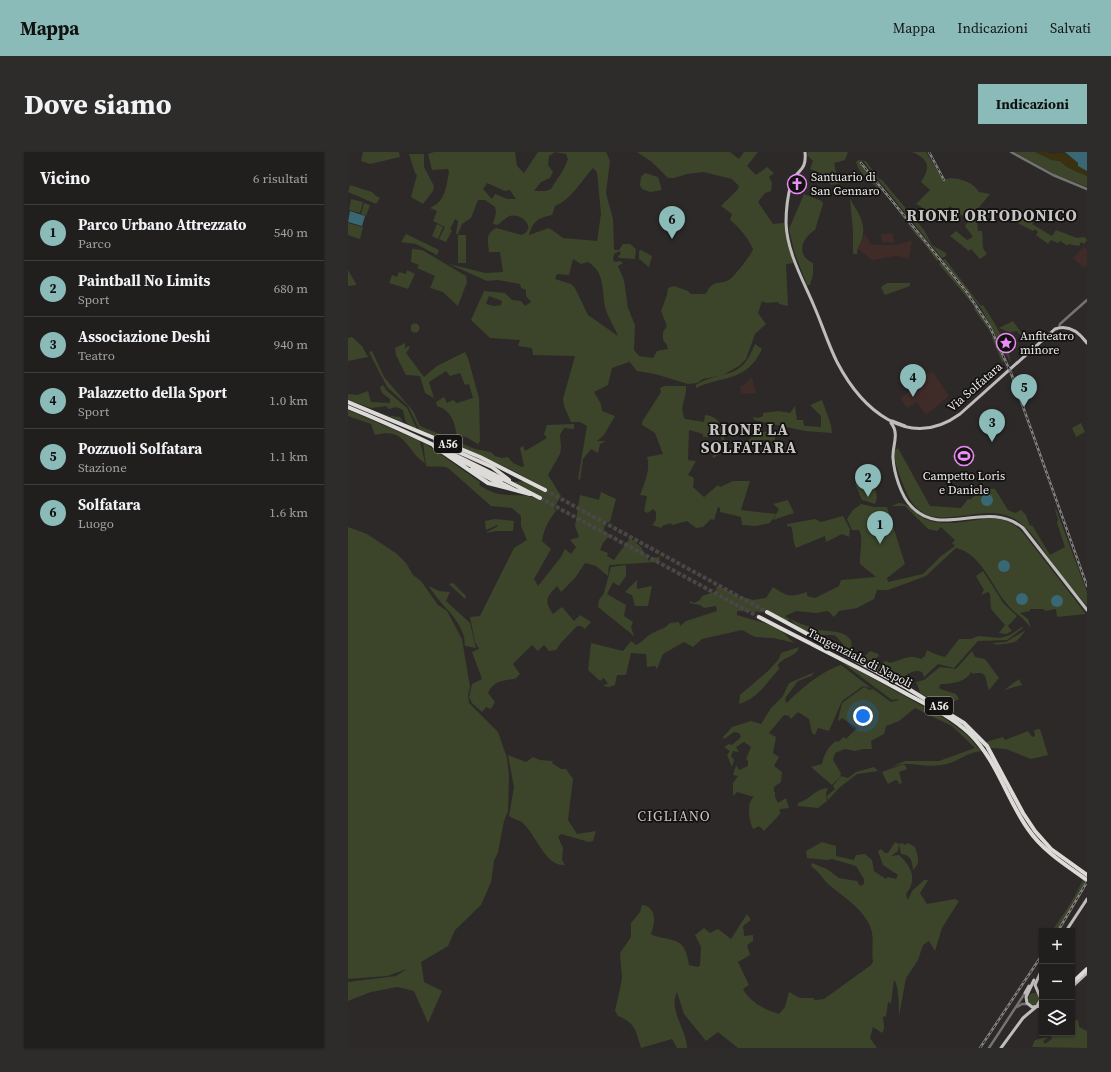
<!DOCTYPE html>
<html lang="it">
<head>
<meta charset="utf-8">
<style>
	body { margin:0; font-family:"Source Serif 4",serif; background:#2d2c2b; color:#f1f3f6 }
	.controls { position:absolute; right:12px; bottom:12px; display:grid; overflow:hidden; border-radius:0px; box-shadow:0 1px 3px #0004 }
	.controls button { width:36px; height:36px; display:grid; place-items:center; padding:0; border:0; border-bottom:1px solid #3e3d3c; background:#211f1e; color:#f1f3f6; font:20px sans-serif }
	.you { position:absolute; left:515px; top:564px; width:14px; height:14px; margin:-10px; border:3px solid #fff; border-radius:50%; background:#1a73e8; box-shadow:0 0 0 6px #1a73e833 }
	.badge { display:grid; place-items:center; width:26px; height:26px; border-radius:50%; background:#8bbbb9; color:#111; font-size:13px; font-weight:700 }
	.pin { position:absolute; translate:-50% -33px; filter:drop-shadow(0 1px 2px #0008) }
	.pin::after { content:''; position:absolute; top:21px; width:14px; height:12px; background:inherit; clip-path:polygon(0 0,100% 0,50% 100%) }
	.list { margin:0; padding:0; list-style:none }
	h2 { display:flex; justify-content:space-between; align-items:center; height:52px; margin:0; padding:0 16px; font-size:17px }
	h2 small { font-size:13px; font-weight:400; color:#a2a2a4 }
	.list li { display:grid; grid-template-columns:26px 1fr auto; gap:12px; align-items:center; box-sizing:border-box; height:56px; padding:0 16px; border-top:1px solid #3e3d3c }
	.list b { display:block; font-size:15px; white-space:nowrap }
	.list p { margin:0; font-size:13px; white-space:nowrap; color:#a2a2a4 }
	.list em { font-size:13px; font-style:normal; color:#a2a2a4 }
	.icon { flex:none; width:22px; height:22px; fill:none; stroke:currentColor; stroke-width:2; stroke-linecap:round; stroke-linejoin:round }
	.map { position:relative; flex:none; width:739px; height:896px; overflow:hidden; border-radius:0px }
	header { display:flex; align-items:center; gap:24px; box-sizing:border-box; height:56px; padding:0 20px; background:#8bbbb9; color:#111 }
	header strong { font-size:19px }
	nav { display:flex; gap:22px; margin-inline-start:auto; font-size:14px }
	.intro { display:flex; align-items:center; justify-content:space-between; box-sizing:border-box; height:96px; padding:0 24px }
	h1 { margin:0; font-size:28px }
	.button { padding:10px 18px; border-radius:0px; background:#8bbbb9; color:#111; font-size:14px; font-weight:700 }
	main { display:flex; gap:24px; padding:0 24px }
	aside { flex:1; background:#211f1e; border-radius:0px; box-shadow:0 1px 3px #0004 }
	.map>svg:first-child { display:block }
	.education { fill:#3f2b28 }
	.green { fill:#3c452a; fill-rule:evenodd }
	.sand { fill:#393110 }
	.water { fill:#396774 }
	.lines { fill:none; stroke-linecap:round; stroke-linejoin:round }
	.highway-tunnel { stroke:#494645; stroke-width:4; stroke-dasharray:4 2; stroke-linecap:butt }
	.minor { stroke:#747372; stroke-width:2.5 }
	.major { stroke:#bfbdbb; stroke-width:3 }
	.highway { stroke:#dcdbd8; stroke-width:4 }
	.rail-casing { stroke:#838180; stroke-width:2.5 }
	.rail { stroke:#131211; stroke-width:1; stroke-dasharray:3; stroke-linecap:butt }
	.labels { text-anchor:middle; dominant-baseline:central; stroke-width:3.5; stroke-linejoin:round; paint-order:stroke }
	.shield { fill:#131211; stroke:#aaa9a8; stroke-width:1 }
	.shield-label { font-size:11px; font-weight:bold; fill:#ebeae9 }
	.poi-label { font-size:12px; fill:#ebeae9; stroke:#131211; text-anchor:start }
	.street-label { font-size:12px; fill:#ebeae9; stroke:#131211 }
	.quarter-label { font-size:14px; letter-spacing:1px; fill:#c7c4c2; stroke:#131211 }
	.district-label { font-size:16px; font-weight:bold; letter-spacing:1px; fill:#c7c4c2; stroke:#131211 }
</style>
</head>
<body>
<header>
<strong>Mappa</strong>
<nav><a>Mappa</a><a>Indicazioni</a><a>Salvati</a></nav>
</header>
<div class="intro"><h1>Dove siamo</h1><a class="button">Indicazioni</a></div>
<main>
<aside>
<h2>Vicino<small>6 risultati</small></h2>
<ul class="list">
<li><span class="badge">1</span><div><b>Parco Urbano Attrezzato</b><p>Parco</p></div><em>540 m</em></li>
<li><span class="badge">2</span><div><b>Paintball No Limits</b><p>Sport</p></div><em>680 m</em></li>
<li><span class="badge">3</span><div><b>Associazione Deshi</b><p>Teatro</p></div><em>940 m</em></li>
<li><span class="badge">4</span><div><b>Palazzetto della Sport</b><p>Sport</p></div><em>1.0 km</em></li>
<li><span class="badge">5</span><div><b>Pozzuoli Solfatara</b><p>Stazione</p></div><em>1.1 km</em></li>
<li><span class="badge">6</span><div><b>Solfatara</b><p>Luogo</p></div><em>1.6 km</em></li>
</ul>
</aside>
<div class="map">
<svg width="739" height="896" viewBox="0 0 739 896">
	<rect width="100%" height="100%" fill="#2c2928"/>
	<!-- education -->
	<g class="education">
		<polygon points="544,81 547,91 534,90 533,82"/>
		<polygon points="517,82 522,91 526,93 549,93 564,88 561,107 548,104 524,108 509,96"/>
		<polygon points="735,95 739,97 739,113 736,116 725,106"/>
		<polygon points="567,219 571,225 585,220 601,244 578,263 569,250 559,256 552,246 571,233 563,222"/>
		<polygon points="404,225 408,241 393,242 392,234 396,233"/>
	</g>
	<!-- green -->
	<g class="green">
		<polygon points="15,0 51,0 52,5 22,12 13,9"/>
		<path d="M 86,0 L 167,0 L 169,14 L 176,21 L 190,0 L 258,0 L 262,9 L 258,41 L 265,67 L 266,98 L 271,98 L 275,92 L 282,92 L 288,97 L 287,107 L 271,106 L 270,104 L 273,102 L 271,99 L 266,102 L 265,108 L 267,110 L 272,109 L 275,111 L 270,114 L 276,128 L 280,156 L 287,173 L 286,198 L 291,204 L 305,206 L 309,199 L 320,197 L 319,193 L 315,188 L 315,180 L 319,174 L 313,159 L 319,143 L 320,136 L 326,134 L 340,139 L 343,142 L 357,142 C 360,139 360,137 363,134 C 366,130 376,131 381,128 C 385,126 404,102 405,97 C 400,86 392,76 382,68 L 384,62 L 373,54 L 390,37 L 391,34 L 384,27 L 355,20 L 339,22 L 326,26 L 320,26 L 304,10 L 289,0 L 382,0 L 391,7 L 396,0 L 410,0 L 399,14 L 408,23 L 419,15 L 426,21 L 421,25 L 424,31 L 423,39 L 417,41 L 410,50 L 425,72 L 436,71 L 446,111 L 438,112 L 440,154 L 431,152 L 431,150 L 418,151 L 414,149 L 410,161 L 418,172 L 407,182 L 398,207 L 391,214 L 375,223 L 355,227 L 349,231 L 340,232 L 307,222 L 289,219 L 280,208 L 281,210 L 264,216 L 260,233 L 246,240 L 253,252 L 254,259 L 267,264 L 256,283 L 249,289 L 258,289 L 252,292 L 250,301 L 243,297 L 235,307 L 232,328 L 230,327 L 239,274 L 232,270 L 223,270 L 216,254 L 215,247 L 227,204 L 185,203 L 184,196 L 170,194 L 172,188 L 142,186 L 123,168 L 136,139 L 157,141 L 164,148 L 173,149 L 177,154 L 183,150 L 178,144 L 178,138 L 173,136 L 172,132 L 150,128 L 139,129 L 101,112 L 137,121 L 155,120 L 152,100 L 141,100 C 140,89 137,82 148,76 L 174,83 C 189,76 174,61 162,64 C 158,65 153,71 149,73 L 145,72 L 148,61 L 147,55 L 137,48 L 130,48 L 123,66 L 114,72 L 110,82 L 108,82 L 110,69 L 107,67 L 102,77 L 98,75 L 104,78 L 98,90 L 91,87 L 97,75 L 85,69 L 89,59 L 82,56 C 98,49 98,35 101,20 L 100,17 L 84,18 L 80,2 ZM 207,0 L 218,2 L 220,7 C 216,19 209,27 203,37 L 198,39 L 186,39 L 193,30 L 202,26 L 205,20 L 200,13 L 201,4 ZM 245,16 L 249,20 L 253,62 L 249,89 L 215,86 L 201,76 L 181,83 C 185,69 190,66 204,63 L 207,54 C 224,47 233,29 245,16 ZM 139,31 L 157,39 L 162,38 L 168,47 L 159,47 L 147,42 L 144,47 L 135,37 ZM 225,107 L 233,112 L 240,110 C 260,122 252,143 259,161 C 262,169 267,176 270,184 L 240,163 L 227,136 L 223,132 L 207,127 L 209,122 L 221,123 ZM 141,144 L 154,149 L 153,153 L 146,154 L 138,152 Z"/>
		<polygon points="460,0 500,0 497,8 486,11 489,25 497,22 499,30 483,33 477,25 471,26 472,21 462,17 465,9 459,3"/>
		<path d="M 564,0 L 578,0 L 595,28 C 605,23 625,29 631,40 L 642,42 L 628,59 L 630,79 L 634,79 L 635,96 L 639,102 L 632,107 L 623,97 L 621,99 L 602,84 L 608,79 L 619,88 L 625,85 L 617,74 L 621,69 L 602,54 L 594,63 L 586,67 C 579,62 576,55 568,52 L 582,38 L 573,30 C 583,15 581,7 564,0 Z"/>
		<polygon points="666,0 687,0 704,8 712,9 719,15 739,24 739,35 706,22"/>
		<polygon points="61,2 76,2 76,15 86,34 85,39 75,52 63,45 69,23 67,21"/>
		<path d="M 510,8 L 518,9 L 531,27 L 534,28 L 576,78 L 584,93 L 598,101 L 598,104 L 594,106 L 515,9 L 512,11 L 532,35 L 530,37 C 522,28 511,22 508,10 Z"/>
		<polygon points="297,21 310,25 314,38 302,40 294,37 292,33 293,25"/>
		<polygon points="2,33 24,40 28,44 32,46 28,52 0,40"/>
		<path d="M 456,42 L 474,49 L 475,52 L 467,78 C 454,86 447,103 465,111 L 465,122 L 462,133 L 459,133 L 446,99 L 441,77 Z"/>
		<polygon points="3,47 15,50 12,61 1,58"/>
		<path d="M 502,47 C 509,59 519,71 514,87 C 512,92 509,96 509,102 L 505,102 L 505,80 Z"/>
		<polygon points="542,48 591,108 589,109 575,90 568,83"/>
		<polygon points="16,51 22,53 18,64 13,62"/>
		<polygon points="660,57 674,68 676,65 685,71 684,72 704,84 708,78 729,86 737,85 739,88 736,92 733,90 731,94 720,92 720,94 712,89 710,91 703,88 700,92 688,83 690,80 687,77 685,79 662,67 657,60"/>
		<polygon points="0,71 15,75 12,87 0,83"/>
		<polygon points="89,72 95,75 90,87 84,84"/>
		<polygon points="58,82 91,98 89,103 68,92 53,90"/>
		<rect x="110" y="83" width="8" height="28"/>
		<polygon points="64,97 74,98 118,124 119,130 110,154 95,140 82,136 87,124 69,116 71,113 63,110"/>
		<polygon points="293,98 304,104 301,115 291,107 291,99"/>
		<path d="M 597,107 L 633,154 L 635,153 C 646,170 660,191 663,211 L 633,156 L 595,108 Z"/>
		<path d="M 593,110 C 622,144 643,174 660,216 L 657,210 L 654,210 L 644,186 L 645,184 L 626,157 L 627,155 L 591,112 Z"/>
		<polygon points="0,118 8,132 8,133 0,134"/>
		<polygon points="59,118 67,122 60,137 41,131 44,123 49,125 51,120 58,122"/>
		<polygon points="539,131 562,131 562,134 537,143 533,135"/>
		<polygon points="665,169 675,183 676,187 669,179 661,180 651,176"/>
		<circle cx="67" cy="176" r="4.5"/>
		<polygon points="4,185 14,194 20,205 0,209 0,186"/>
		<path d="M 57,191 L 57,197 L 60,194 L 62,195 L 58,201 L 76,225 L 89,214 L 117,200 L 120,206 L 131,246 L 132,289 L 130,292 L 118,285 L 109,284 C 106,269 104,259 89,254 L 88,250 L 96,245 L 99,251 L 105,248 L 109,251 L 125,246 L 121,232 L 117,233 L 112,221 L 102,224 L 98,219 L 81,230 L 86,246 L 77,241 L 72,224 L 58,223 L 48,203 L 47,196 Z"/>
		<path d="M 407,192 L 414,197 C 398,231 375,223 348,236 L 348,233 C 376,216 392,231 407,192 Z"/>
		<path d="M 24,199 L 36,225 L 65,259 L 72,274 L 127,297 L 143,300 L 147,304 L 154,306 L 160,305 L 165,311 L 174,315 L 176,314 L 172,296 L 175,294 L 177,299 L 199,286 L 196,282 L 199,273 L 226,272 L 226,277 L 216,276 L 212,283 L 213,295 L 212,302 L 200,323 L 213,344 L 206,356 L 208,359 C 200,369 196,377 194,389 L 203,397 L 186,427 L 190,434 L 213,405 L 217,397 L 223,402 L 228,395 L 222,388 L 231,385 L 227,374 L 232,343 L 251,348 L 253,340 L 268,347 L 262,370 L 257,370 L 256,379 L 262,383 L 255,391 L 252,398 L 260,401 L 259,404 L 266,408 L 282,386 L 293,395 L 301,409 L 303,406 L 312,405 L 311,410 L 261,413 L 260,424 L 248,414 L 237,411 L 227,426 L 213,440 L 209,434 C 198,446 196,448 205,462 L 214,455 L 226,469 L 232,463 L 243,470 L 237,477 L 233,474 L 229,474 L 212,492 L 208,498 L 201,499 L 196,493 L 190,499 L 184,493 L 165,512 L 172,522 L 167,527 C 156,528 145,529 140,541 L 147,550 L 143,557 L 138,555 L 134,560 L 124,551 L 121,545 L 124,532 L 134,527 L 124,500 L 131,497 L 127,490 L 122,465 L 132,464 L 166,396 L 179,388 L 173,374 L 173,364 L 164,356 L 143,354 L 100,316 C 92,313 86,316 78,314 L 75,290 L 132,330 L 131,333 C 155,350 170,338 190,347 L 193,345 L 191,343 L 166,330 L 176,329 L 194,339 L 197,336 L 160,316 L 71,277 L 60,254 L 39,235 L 21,200 Z"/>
		<path d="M 35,233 L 38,238 L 59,256 L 69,277 C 56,271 58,270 55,258 L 48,255 L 41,257 L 38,254 L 23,256 L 0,248 L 0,242 L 9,243 L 20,239 L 23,250 L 42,251 L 42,247 C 37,243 33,242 32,235 Z"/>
		<path d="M 316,234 L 338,234 C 339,249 330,253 337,267 L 356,270 L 357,263 C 375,264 375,282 378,296 L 366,306 L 364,304 C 373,300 375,294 373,285 L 355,285 L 355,282 L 341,278 L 340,308 L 348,309 L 340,323 L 346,326 L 345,335 L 356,345 L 370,333 L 372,335 L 385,329 L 402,329 L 393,358 L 428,362 L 422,371 L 408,374 L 394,373 L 393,365 L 372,360 L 372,356 L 370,355 L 366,368 L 363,367 L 355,375 L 348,376 L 339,369 L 324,373 L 323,371 L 314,374 L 314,376 L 304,373 L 308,368 L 308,360 L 305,357 L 300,361 L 296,359 L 299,344 L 292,343 C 296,332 303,318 299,305 L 315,302 L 307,281 L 294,273 L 294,270 L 313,240 L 312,236 Z"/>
		<polygon points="474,248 483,273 484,281 457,279 406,268 405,265 410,266 415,264 415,261 430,259 442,261 447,254 449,268 455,268 456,274 473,275 473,264 462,253"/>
		<path d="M 0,258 L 72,289 L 77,311 C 59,301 59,274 27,283 L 23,272 L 0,264 Z"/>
		<polygon points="28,259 42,264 52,265 55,270"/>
		<polygon points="733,271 737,280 728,285 724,276"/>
		<polygon points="415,280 427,280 427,289 413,288 405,295 399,290 405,283 414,281"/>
		<polygon points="620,293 628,304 611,315 604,304"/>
		<path d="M 550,296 L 582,354 L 613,356 L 620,347 L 622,348 C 630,341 635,336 647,337 L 660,358 L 667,361 L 673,358 L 678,363 L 682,374 L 684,373 L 702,403 L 717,395 L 709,371 L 710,367 L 707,358 L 708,357 L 739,440 L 739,454 C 729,442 718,429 708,416 C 696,400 683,376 665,366 C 627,347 578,392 557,337 C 552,325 547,313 546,299 Z"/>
		<path d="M 521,325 C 525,333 532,343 527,352 L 514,348 L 507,332 Z"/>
		<polygon points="440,348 446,361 425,368 431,357 425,352"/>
		<path d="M 551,351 C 562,351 569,365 580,368 C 598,375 624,368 643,366 C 657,367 667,371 676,382 L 738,462 L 709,465 L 708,457 L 698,459 L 695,457 L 682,457 L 682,459 L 672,461 L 680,467 L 683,476 C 676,466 666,461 659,452 C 644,435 633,401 608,396 L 578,424 L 540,438 L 529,438 L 526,447 L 509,456 L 491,459 L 486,465 L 480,459 L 468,461 L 448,459 L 437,464 C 444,469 464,476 472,478 C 482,480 498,478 503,489 C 504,491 503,495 504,498 L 516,505 L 522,499 L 530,502 L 531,504 L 524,509 L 529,513 L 538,509 L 542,511 C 555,508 560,502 573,507 L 577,504 L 579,498 C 585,502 591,503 597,505 L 611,487 L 623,487 L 630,484 L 652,486 L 662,483 L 674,475 L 675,476 L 659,488 L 630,489 L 606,516 L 590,512 L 576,525 L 574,520 C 565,517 560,522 553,527 L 539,524 L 503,502 L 488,484 C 482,482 477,484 472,483 C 461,481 449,476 442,467 L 439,469 L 419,458 L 416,460 L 389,459 L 389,463 C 404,468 423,471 436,481 C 440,485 442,488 447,491 L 425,486 L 407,485 L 394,478 L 354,487 L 345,495 L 336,490 L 315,502 L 309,517 L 307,514 L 299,515 L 298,502 L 283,501 L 278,523 L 269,523 L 267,533 C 262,535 259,536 255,533 L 260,532 L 256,526 L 252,529 L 240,518 L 243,491 L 275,499 L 283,489 L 288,493 C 295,490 297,485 303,482 C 310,477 316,478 322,471 L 331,470 L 332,474 L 338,469 L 369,459 L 368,454 L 356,456 L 352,453 L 342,451 L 342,449 L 346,451 L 352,448 L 354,444 L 366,440 L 389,450 L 367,440 L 369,434 L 391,444 L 390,446 L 393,447 L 395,445 L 405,448 L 418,446 L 425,435 C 439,444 441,446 459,440 L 459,444 L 467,446 L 491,434 L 493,428 L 528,425 L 512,412 C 511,401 516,387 511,378 L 504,378 L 499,367 L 505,358 L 513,352 L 526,355 L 539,355 L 557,412 L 539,426 L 540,430 L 575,422 L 593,404 L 607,394 L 604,391 L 607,388 L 593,375 L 589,379 L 580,377 L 557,354 L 543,354 Z"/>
		<path d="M 495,364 L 502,377 L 501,385 L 494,382 L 478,390 L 477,384 L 448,396 C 444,388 446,382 443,374 L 440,375 L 439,372 L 467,367 L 473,370 Z"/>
		<polygon points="147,367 166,369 165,379 149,379 137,381 150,374 149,373 138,378 137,369"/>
		<polygon points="0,375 19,382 49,402 58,411 65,423 73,429 90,453 99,459 114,487 122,535 120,543 121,551 150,580 159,606 161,623 160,659 156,669 150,700 146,709 143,730 133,753 107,778 100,794 73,810 76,830 94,839 80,871 66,839 49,835 23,840 0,849 0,830 48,824 59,817 39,824 0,827"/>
		<polygon points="278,413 278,424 271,434 265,430 259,442 278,453 276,464 285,470 283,475 286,484 250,455 251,448 256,441 263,415"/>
		<polygon points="635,419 656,452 669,464 660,474 664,479 658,482 651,481 657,473 643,457 642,442 640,440 633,443 636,438 628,424"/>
		<polygon points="289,428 289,437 304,434 300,454 287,454 284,443 277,440"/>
		<polygon points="105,431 118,444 117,447 101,432"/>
		<path d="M 81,434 L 91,439 L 102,440 L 98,449 L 122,471 L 128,496 L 117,494 C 116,490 117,486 115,482 C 109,463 90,451 81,434 Z"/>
		<path d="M 678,478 C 668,490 670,490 657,492 C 652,492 649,494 644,491 L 658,490 Z"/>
		<path d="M 451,495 C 449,505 436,504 430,513 L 431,517 C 418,531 411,546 391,552 L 392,543 L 420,519 L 431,507 L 433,501 Z"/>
		<path d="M 624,499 L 627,505 L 637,507 L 651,526 L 641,538 C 637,530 641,517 625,522 L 623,520 C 618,530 604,532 593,532 L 591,535 L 592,537 L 608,542 L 611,547 L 598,553 L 573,542 L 568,530 L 576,528 L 592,515 L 608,517 Z"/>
		<path d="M 488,506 L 596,566 L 618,582 L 633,599 C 617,601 607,612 593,613 C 572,616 562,607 540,616 L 557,609 L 591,609 L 627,596 L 604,574 L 567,556 L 551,569 L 538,574 L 536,582 L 523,589 L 524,597 L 515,597 L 507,599 L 497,597 L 487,601 L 485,608 L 493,621 L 492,625 L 484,633 L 463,615 L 474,612 C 476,602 480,595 488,589 L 490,590 L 496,585 L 498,587 L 509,576 L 494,566 L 491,569 L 490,568 L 494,551 L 516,535 L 522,538 L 525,537 L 543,550 L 551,548 L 549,547 L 544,548 Z"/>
		<path d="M 493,513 L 523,536 L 515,534 L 494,549 L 481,579 L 470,576 L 467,583 L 464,581 L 461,567 L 450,560 L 443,567 L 441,564 L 436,563 L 421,581 L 428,585 L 425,601 L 431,605 L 426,614 L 434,620 L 433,630 L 426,635 L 426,640 L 427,640 L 427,645 L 430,651 L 438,646 L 441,656 L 432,657 L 431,659 L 433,661 L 416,679 L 411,674 L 405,677 C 401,668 398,650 406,645 L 389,640 L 385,644 L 385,631 L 390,624 L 385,623 L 388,613 L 391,618 L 400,614 L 400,609 L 398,607 L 403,595 L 396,590 L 388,595 L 391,600 L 385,599 L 383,604 L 386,608 L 384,615 L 379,603 L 382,599 L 376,595 L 381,592 L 384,593 L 393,585 L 391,581 L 386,580 L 376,587 L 375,585 L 384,575 L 403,569 L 413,572 L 423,556 L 435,544 L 441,531 L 467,520 L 463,524 L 450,529 L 438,545 L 437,548 L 439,551 C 452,537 474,519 493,513 Z"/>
		<polygon points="671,527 674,533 656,538"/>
		<polygon points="692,577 700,603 683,607 658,597 643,596 638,590 655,585 657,588 680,579 684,585 687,584 686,578"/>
		<path d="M 160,603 L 178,610 L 185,605 L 192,608 L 205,609 L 204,611 L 213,617 L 218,617 L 225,627 L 220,668 L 229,682 L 248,679 L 245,689 L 241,690 L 213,682 L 210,685 L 215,696 L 214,708 L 217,713 C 198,715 188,683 175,671 C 171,668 165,667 161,664 L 166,635 Z"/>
		<polygon points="553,613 557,613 559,617 551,620 554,631 551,632 550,629 547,628 540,632 534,620"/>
		<polygon points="526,615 530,619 509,622 491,636 480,648 479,644 487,637 485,634 493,624 500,626 508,620"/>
		<path d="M 480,636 L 478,641 L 479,649 L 470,656 L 450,654 L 450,651 C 462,648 466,637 480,636 Z"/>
		<path d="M 474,690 L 488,694 L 488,704 L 506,708 L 508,703 L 517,702 L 524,708 L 526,719 L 538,727 L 540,725 L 548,727 L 550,723 L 535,713 L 530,699 L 533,697 L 537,701 L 540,701 L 547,690 L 551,692 L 554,691 L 557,693 L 560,691 L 567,695 C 570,705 573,710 565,718 C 564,709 563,703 553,702 L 551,692 L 550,699 L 543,704 L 551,703 C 563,714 570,727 558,742 L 560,748 L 564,739 L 576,728 L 580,728 L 582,725 L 572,741 L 579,752 L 607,747 L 611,749 L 594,776 L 587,799 L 581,789 L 575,793 L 570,808 L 558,826 L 551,864 C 551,855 551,833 546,828 L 543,851 L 540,850 L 538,865 L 535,864 C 535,871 538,875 534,881 L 525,875 L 522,886 L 529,896 L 390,896 L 370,880 L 358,889 L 336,862 L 329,840 C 320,859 339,877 339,896 L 329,896 L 324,887 L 293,896 C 288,880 288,871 270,864 L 267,859 L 274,827 L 272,801 L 283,785 L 283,771 L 292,760 L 294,753 C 308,754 308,771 303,781 L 304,783 C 326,790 337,784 341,813 L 350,815 L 352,813 L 353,795 L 347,783 L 356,776 L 362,781 L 370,777 L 383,787 L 399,762 L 403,768 L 395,774 L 396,784 L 405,783 L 405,789 L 399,793 L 402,803 L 390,810 L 401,833 L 395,837 C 402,850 417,858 431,862 L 437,855 L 441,840 L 452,846 L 465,846 L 467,848 L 476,847 L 523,813 L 525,810 C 523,798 527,786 522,774 C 513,754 493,744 478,730 C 473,724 470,719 463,714 L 464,711 L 479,717 L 491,726 L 509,729 L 512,734 L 516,732 L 516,727 L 508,714 L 484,707 L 479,708 L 459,706 L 458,699 Z"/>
		<path d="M 739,720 C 739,736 717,765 708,779 L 704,779 L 723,751 Z"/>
		<circle cx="686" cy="847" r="6"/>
		<polygon points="730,868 731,875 739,879 739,896 684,895 687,888 700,885 695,889 697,892 704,887 702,881 724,881 724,869"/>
	</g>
	<!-- sand -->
	<polygon class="sand" points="687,0 699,0 703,2 717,0 739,19 739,24 719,15 712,9 704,8"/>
	<!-- water -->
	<g class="water">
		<polygon points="717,0 739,0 739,19 730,14 730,11"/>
		<polygon points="2,59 17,64 14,74 0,70"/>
		<circle cx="639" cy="348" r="6"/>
		<circle cx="656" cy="414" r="6"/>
		<circle cx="674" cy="447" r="6"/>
		<circle cx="709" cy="449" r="6"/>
	</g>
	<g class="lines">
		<!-- highway-tunnel -->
		<g class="highway-tunnel">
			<polyline points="197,338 419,460"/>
			<polyline points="192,346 411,465"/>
		</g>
		<!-- minor -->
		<g class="minor">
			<polyline points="663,0 705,23 739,37"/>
			<polyline points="711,176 712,172 739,148"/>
			<polyline points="669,855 674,852 679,852"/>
			<polyline points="641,896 677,841"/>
		</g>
		<!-- major -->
		<g class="major">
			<path d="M 457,0 C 459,21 448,17 443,32 C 440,43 438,59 438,71 C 439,100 455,128 466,154 C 474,172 480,192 489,210 C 513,256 560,300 612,262 L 707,177 C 720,172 731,180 739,191"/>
			<polyline points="544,269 557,274"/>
			<path d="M 543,271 C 552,282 544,294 545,306 C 546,321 553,344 563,354 C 594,388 639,346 675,376 L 739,458"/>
			<polyline points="718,779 739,747"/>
			<polyline points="686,828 678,845 679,851 684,855 694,854"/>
			<polyline points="724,835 739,821"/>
			<polyline points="677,841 681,834"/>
			<polyline points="689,854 693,847 687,833 694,817"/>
			<polyline points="653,896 675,866 688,855"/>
		</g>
		<!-- highway -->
		<g class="highway">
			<polyline points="0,250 132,305 197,338"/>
			<path d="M 0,255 C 66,282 129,313 192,346"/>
			<polyline points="86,294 140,331 182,342"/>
			<polyline points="99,295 144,315 161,328"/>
			<polyline points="97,300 117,311"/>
			<polyline points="116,310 153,329"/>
			<polyline points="124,317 150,331"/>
			<polyline points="149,329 165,337"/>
			<polyline points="419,460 559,536 616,571 639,594 675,661 687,679 703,697 739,723"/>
			<path d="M 411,465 C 460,491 509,514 557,541 C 579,553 603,564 621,581 C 649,608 658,646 680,677 C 695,699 718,713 739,728"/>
			<polyline points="724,831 739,817"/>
		</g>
		<defs>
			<g id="rail">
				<polyline points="581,0 596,28"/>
				<polyline points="513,11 618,139 642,175 663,221 739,434"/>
				<polyline points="710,779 739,730"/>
				<polyline points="632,896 694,803"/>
			</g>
		</defs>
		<!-- rail casing -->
		<use href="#rail" class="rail-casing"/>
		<!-- rail -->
		<use href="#rail" class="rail"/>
	</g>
	<!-- icons -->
	<defs>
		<symbol id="church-ring" viewBox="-11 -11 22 22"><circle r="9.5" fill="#131211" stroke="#ed8cf9" stroke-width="1.5"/><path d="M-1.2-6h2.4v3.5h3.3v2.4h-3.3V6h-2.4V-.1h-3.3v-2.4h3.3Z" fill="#ed8cf9"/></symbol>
		<symbol id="sight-ring" viewBox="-11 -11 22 22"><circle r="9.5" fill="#131211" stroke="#ed8cf9" stroke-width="1.5"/><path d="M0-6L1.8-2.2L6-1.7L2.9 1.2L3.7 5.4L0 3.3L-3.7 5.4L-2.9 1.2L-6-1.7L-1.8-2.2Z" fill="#ed8cf9"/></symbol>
		<symbol id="stadium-ring" viewBox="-11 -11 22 22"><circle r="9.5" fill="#131211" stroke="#ed8cf9" stroke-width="1.5"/><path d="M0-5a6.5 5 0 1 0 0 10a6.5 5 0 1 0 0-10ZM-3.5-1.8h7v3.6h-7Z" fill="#ed8cf9"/></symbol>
	</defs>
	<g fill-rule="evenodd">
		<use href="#church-ring" x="438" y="21" width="22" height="22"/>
		<use href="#sight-ring" x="647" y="180" width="22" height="22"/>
		<use href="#stadium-ring" x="605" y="293" width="22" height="22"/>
	</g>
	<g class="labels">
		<!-- shield labels -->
		<g class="shield">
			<rect x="86" y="283" width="28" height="18" rx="3"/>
			<rect x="577" y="545" width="28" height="18" rx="3"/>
		</g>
		<g class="shield-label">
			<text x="100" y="292">A56</text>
			<text x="591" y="554">A56</text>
		</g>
		<!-- poi labels -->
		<g class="poi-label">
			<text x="463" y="25">Santuario di<tspan x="463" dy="14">San Gennaro</tspan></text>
			<text x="672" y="184">Anfiteatro<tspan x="672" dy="14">minore</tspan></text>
			<text x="616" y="324" text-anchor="middle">Campetto Loris<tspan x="616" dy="14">e Daniele</tspan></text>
		</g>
		<!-- street labels -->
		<g class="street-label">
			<text transform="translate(627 235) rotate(-41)">Via Solfatara</text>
			<text transform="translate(512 506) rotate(27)">Tangenziale di Napoli</text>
		</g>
		<!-- quarter labels -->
		<g class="quarter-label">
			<text x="326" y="664">CIGLIANO</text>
		</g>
		<!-- district labels -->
		<g class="district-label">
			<text x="644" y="63">RIONE ORTODONICO</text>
			<text x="401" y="277">RIONE LA<tspan x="401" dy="18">SOLFATARA</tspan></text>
		</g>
	</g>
</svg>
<div class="controls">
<button>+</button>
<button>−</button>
<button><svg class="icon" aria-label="layers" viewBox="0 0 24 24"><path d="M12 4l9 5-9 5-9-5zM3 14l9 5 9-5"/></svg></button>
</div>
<div class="you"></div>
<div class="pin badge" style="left:532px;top:392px">1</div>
<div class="pin badge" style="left:520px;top:345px">2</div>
<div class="pin badge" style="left:644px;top:290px">3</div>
<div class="pin badge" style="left:565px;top:245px">4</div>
<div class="pin badge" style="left:676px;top:255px">5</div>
<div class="pin badge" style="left:324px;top:87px">6</div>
</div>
</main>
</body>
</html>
